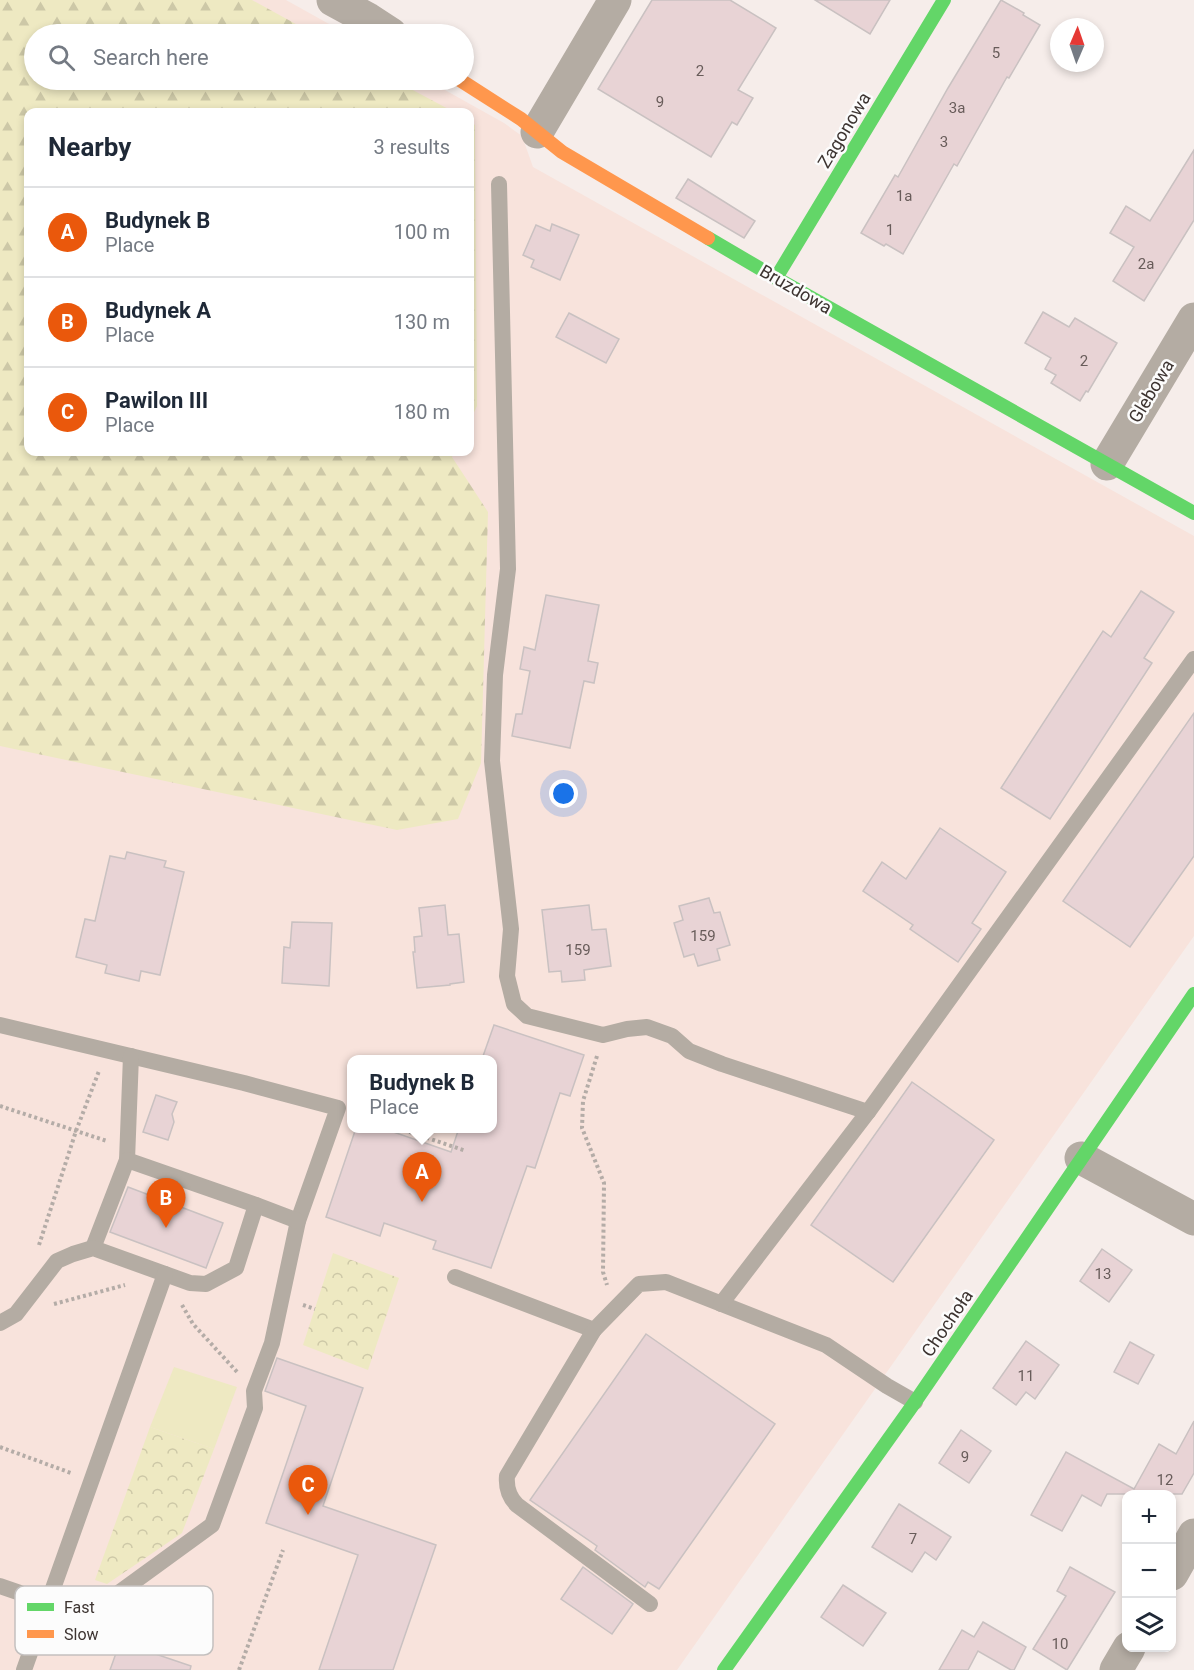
<!DOCTYPE html>
<html lang="en">
<head>
<meta charset="utf-8">
<style>
	body { margin:0; font-family:Roboto,sans-serif; background:#f2f2f3; color:#1f2937 }
	.controls { position:absolute; right:18px; bottom:18px; display:grid; overflow:hidden; border-radius:12px; box-shadow:0 3px 9px #0003 }
	.controls button { width:54px; height:54px; display:grid; place-items:center; padding:0; border:0; border-bottom:2px solid #e0e1e3; background:#fff; color:#1f2937; font:30px sans-serif }
	.compass { position:absolute; left:1050px; top:18px; width:54px; height:54px; border-radius:50%; background:#fff; box-shadow:0 3px 9px #0003; rotate:2deg }
	.you { position:absolute; left:564px; top:794px; width:21px; height:21px; margin:-15px; border:4px solid #fff; border-radius:50%; background:#1a73e8; box-shadow:0 0 0 9px #1a73e833 }
	.badge { display:grid; place-items:center; width:39px; height:39px; border-radius:50%; background:#ea580c; color:#fff; font-size:20px; font-weight:700 }
	.pin { position:absolute; translate:-50% -50px; filter:drop-shadow(0 2px 3px #0008) }
	.pin::after { content:''; position:absolute; top:32px; width:21px; height:18px; background:inherit; clip-path:polygon(0 0,100% 0,50% 100%) }
	.popup { position:absolute; left:347px; top:1055px; width:150px; height:78px; box-sizing:border-box; display:grid; place-content:center; border-radius:12px; background:#fff; filter:drop-shadow(0 2px 4px #0005); font-size:20px; white-space:nowrap; color:#747a83 }
	.popup b { font-size:22px; color:#1f2937 }
	.popup::after { content:''; position:absolute; left:50%; top:100%; margin-left:-12px; border:12px solid transparent; border-top-color:#fff }
	.list { margin:0; padding:0; list-style:none }
	h2 { display:flex; justify-content:space-between; align-items:center; height:78px; margin:0; padding:0 24px; font-size:26px }
	h2 small { font-size:20px; font-weight:400; color:#747a83 }
	.list li { display:grid; grid-template-columns:39px 1fr auto; gap:18px; align-items:center; box-sizing:border-box; height:90px; padding:0 24px; border-top:2px solid #e0e1e3 }
	.list b { display:block; font-size:22px; white-space:nowrap }
	.list p { margin:0; font-size:20px; white-space:nowrap; color:#747a83 }
	.list em { font-size:20px; font-style:normal; color:#747a83 }
	.icon { flex:none; width:33px; height:33px; fill:none; stroke:currentColor; stroke-width:2; stroke-linecap:round; stroke-linejoin:round }
	.map { position:relative; flex:none; width:1194px; height:1670px; overflow:hidden }
	.search { position:absolute; background:#fff; box-shadow:0 3px 9px #0003; left:24px; top:24px; width:450px; height:66px; display:flex; align-items:center; gap:15px; box-sizing:border-box; padding:0 21px; border-radius:33px; color:#747a83; font-size:22px }
	.panel { position:absolute; background:#fff; box-shadow:0 3px 9px #0003; left:24px; top:108px; width:450px; height:348px; border-radius:12px }
	.map>svg:first-child { display:block }
	.built { fill:#f8e3dc; fill-rule:evenodd }
	.forest { fill:url(#forest-firs) }
	.park { fill:url(#park-crowns) }
	.pitch { fill:#eee9c2 }
	.building { fill:#e8d3d5; stroke:#c9c1c1; stroke-width:1.5 }
	.lines { fill:none; stroke-linecap:round; stroke-linejoin:round }
	.path { stroke:#b4aca7; stroke-width:4; stroke-dasharray:3 3; stroke-linecap:butt }
	.lane { stroke:#b4aca3; stroke-width:16 }
	.street { stroke:#b4aca3; stroke-width:33 }
	.fast { stroke:#63d668; stroke-width:14 }
	.slow { stroke:#ff974d; stroke-width:14 }
	.labels { text-anchor:middle; dominant-baseline:central; stroke-width:5; stroke-linejoin:round; paint-order:stroke }
	.number-label { font-size:15px; fill:#685c5a }
	.street-label { font-size:18px; fill:#3d3431; stroke:#fcfcfc }
	.key { fill:#fcfcfc; stroke:#c3c0bf; stroke-width:1.5 }
	.key-label { font-size:16px; fill:#3d3431 }
</style>
</head>
<body>
<div class="map">
<svg width="1194" height="1670" viewBox="0 0 1194 1670">
	<defs>
		<pattern id="forest-firs" width="22" height="20" patternUnits="userSpaceOnUse" patternTransform="scale(1.5)"><rect width="22" height="20" fill="#eee9c2"/><path d="M5 1l3.5 6h-7zM16 11l3.5 6h-7z" fill="#cdc8a7"/></pattern>
		<pattern id="park-crowns" width="20" height="18" patternUnits="userSpaceOnUse" patternTransform="scale(1.5)"><rect width="20" height="18" fill="#eee9c2"/><path d="M2 6a3 3 0 1 1 6 0M12 15a3 3 0 1 1 6 0" fill="none" stroke="#cdc8a7"/></pattern>
	</defs>
	<rect width="100%" height="100%" fill="#f6edea"/>
	<!-- built -->
	<path class="built" d="M 0,0 L 286,0 L 347,34 L 34,34 L 34,80 L 427,80 L 504,123 L 522,136 L 533,167 L 1194,536 L 1194,936 L 677,1670 L 0,1670 ZM 28,112 L 470,112 L 470,452 L 28,452 ZM 352,1060 L 492,1060 L 492,1128 L 352,1128 Z"/>
	<!-- forest -->
	<g class="forest">
		<polygon points="0,0 252,0 314,34 34,34 34,80 394,80 454,112 28,112 28,452 454,452 452,457 488,512 481,763 458,819 397,830 0,746"/>
		<polygon points="470,121 475,125 477,406 470,421"/>
	</g>
	<!-- park -->
	<g class="park">
		<polygon points="333,1253 399,1278 368,1370 303,1345"/>
		<polygon points="150,1427 214,1449 182,1533 107,1584 95,1580"/>
	</g>
	<!-- pitch -->
	<polygon class="pitch" points="174,1367 237,1387 214,1449 150,1427"/>
	<!-- building -->
	<g class="building">
		<polygon points="652,0 730,0 776,28 738,90 753,98 737,125 732,122 711,157 598,89"/>
		<polygon points="815,0 890,0 870,34"/>
		<polygon points="1001,0 1024,13 1023,15 1040,25 1009,78 1007,77 957,166 954,164 903,254 886,244 884,246 861,233 895,175 898,177 948,88"/>
		<polygon points="1194,150 1194,220 1144,301 1113,281 1134,247 1110,233 1126,206 1150,221"/>
		<polygon points="688,179 755,221 744,238 676,198"/>
		<polygon points="552,224 579,235 560,280 531,267 534,260 523,255 536,225 550,231"/>
		<polygon points="1043,312 1069,327 1075,318 1117,343 1088,392 1086,391 1080,401 1051,383 1056,375 1045,369 1051,358 1025,343"/>
		<polygon points="569,313 619,339 606,363 556,337"/>
		<polygon points="1141,591 1174,612 1144,658 1152,663 1050,819 1001,788 1103,631 1111,637"/>
		<polygon points="546,595 599,605 588,661 598,663 594,683 584,681 570,748 512,736 516,714 522,714 530,671 520,669 524,647 535,650"/>
		<polygon points="1194,713 1194,856 1130,947 1063,901"/>
		<polygon points="940,828 1006,872 972,923 981,929 958,962 910,929 913,925 863,891 882,862 906,879"/>
		<polygon points="127,852 166,861 164,867 184,872 160,975 141,971 139,981 105,973 107,965 76,957 85,919 95,921 110,856 125,859"/>
		<polygon points="709,898 714,913 720,912 730,945 717,949 720,960 698,966 694,954 684,957 674,923 683,920 679,906"/>
		<polygon points="445,905 448,935 459,934 464,982 450,984 450,985 417,988 413,952 415,952 414,937 422,936 419,908"/>
		<polygon points="589,905 592,930 606,929 611,966 584,970 585,980 562,982 561,971 549,972 542,910"/>
		<polygon points="292,922 332,923 329,986 282,983 284,947 290,948"/>
		<polygon points="494,1025 584,1055 570,1096 560,1093 535,1168 527,1166 491,1268 433,1249 436,1241 384,1223 380,1236 326,1217 356,1128 382,1128 451,1152 459,1128 492,1128 492,1059 482,1059"/>
		<polygon points="912,1082 994,1140 893,1282 811,1225"/>
		<polygon points="156,1095 177,1102 172,1114 174,1122 168,1140 143,1132"/>
		<polygon points="128,1187 223,1223 206,1268 110,1232"/>
		<polygon points="1102,1249 1132,1270 1109,1302 1080,1281"/>
		<polygon points="646,1334 775,1424 659,1589 648,1582 645,1587 595,1550 597,1546 530,1500"/>
		<polygon points="1026,1341 1059,1365 1035,1399 1026,1392 1016,1405 993,1388"/>
		<polygon points="1130,1342 1154,1355 1138,1384 1114,1372"/>
		<polygon points="277,1358 363,1388 323,1506 436,1545 393,1670 319,1670 358,1555 266,1523 306,1406 265,1391"/>
		<polygon points="1194,1421 1194,1473 1182,1494 1107,1494 1101,1506 1082,1495 1062,1531 1031,1515 1066,1452 1134,1489 1159,1444 1176,1454"/>
		<polygon points="961,1430 991,1451 969,1483 939,1463"/>
		<polygon points="899,1504 951,1537 936,1560 925,1552 912,1572 872,1547"/>
		<polygon points="583,1567 633,1604 612,1634 561,1599"/>
		<polygon points="1070,1567 1115,1592 1067,1670 1033,1649 1066,1596 1057,1591"/>
		<polygon points="843,1585 886,1613 863,1646 821,1617"/>
		<polygon points="983,1622 1026,1647 1014,1670 1011,1670 978,1651 968,1670 939,1670 962,1630 974,1637"/>
		<polygon points="120,1642 191,1666 190,1670 110,1670"/>
	</g>
	<g class="lines">
		<!-- path -->
		<g class="path">
			<polyline points="597,1056 583,1101 582,1128 604,1183 603,1272 607,1285"/>
			<polyline points="0,1106 107,1141"/>
			<polyline points="398,1128 466,1151"/>
			<polyline points="39,1245 76,1131 99,1071"/>
			<polyline points="54,1304 125,1285"/>
			<polyline points="182,1305 193,1324 238,1373"/>
			<polyline points="303,1305 315,1309"/>
			<polyline points="0,1447 71,1473"/>
			<polyline points="239,1670 283,1550"/>
		</g>
		<!-- lane -->
		<g class="lane">
			<polyline points="499,184 508,569 495,675 492,761 511,929 507,976 514,1004 527,1016 603,1035 627,1029 647,1027 672,1036 689,1051 722,1064 868,1112"/>
			<polyline points="0,1025 244,1083 338,1108 298,1221 272,1343 254,1391 255,1408 212,1525 87,1616 0,1586"/>
			<polyline points="131,1056 127,1160 256,1205"/>
			<polyline points="93,1248 127,1160"/>
			<polyline points="455,1277 594,1330 639,1284 666,1282 826,1345 887,1386 915,1402"/>
			<polyline points="721,1304 868,1112 1194,659"/>
			<polyline points="0,1323 16,1314 57,1261 73,1254 93,1248 190,1283 206,1284 236,1268 256,1205 298,1221"/>
			<path d="M 594,1330 L 507,1476 C 506,1487 509,1497 517,1505 L 650,1604"/>
			<polyline points="24,1670 165,1274"/>
		</g>
		<!-- street -->
		<g class="street">
			<polyline points="333,0 368,19 391,34"/>
			<polyline points="537,132 615,0"/>
			<polyline points="1107,464 1194,319"/>
			<polyline points="1081,1158 1194,1219"/>
			<polyline points="1172,1574 1194,1535"/>
			<polyline points="1116,1670 1129,1648"/>
		</g>
		<!-- fast -->
		<g class="fast">
			<polyline points="708,238 776,278 1194,513"/>
			<polyline points="776,278 944,0"/>
			<polyline points="724,1670 915,1402 1194,994"/>
		</g>
		<!-- slow -->
		<polyline class="slow" points="460,80 521,119 562,152 708,238"/>
	</g>
	<g class="labels">
		<!-- number labels -->
		<g class="number-label">
			<text x="996" y="53">5</text>
			<text x="700" y="71">2</text>
			<text x="660" y="102">9</text>
			<text x="957" y="108">3a</text>
			<text x="944" y="142">3</text>
			<text x="904" y="196">1a</text>
			<text x="890" y="230">1</text>
			<text x="1146" y="264">2a</text>
			<text x="1084" y="361">2</text>
			<text x="703" y="936">159</text>
			<text x="578" y="950">159</text>
			<text x="1103" y="1274">13</text>
			<text x="1026" y="1376">11</text>
			<text x="965" y="1457">9</text>
			<text x="1165" y="1480">12</text>
			<text x="913" y="1539">7</text>
			<text x="1060" y="1644">10</text>
		</g>
		<!-- street labels -->
		<g class="street-label">
			<text transform="translate(844 130) rotate(-59)">Zagonowa</text>
			<text transform="translate(796 289) rotate(30)">Bruzdowa</text>
			<text transform="translate(1151 391) rotate(-59)">Glebowa</text>
			<text transform="translate(947 1323) rotate(-56)">Chochoła</text>
		</g>
	</g>
	<!-- legend -->
	<rect x="15" y="1586" width="198" height="69" rx="9" class="key"/>
	<rect x="27" y="1603" width="27" height="8" fill="#63d668"/>
	<rect x="27" y="1630" width="27" height="8" fill="#ff974d"/>
	<g class="key-label">
		<text x="64" y="1613">Fast</text>
		<text x="64" y="1640">Slow</text>
	</g>
</svg>
<div class="controls">
<button>+</button>
<button>−</button>
<button><svg class="icon" aria-label="layers" viewBox="0 0 24 24"><path d="M12 4l9 5-9 5-9-5zM3 14l9 5 9-5"/></svg></button>
</div>
<svg class="compass" viewBox="-18 -18 36 36"><path d="M0-13l5 13h-10z" fill="#e53935"/><path d="M0 13l5-13h-10z" fill="#747a83"/></svg>
<div class="you"></div>
<div class="pin badge" style="left:422px;top:1202px">A</div>
<div class="popup"><b>Budynek B</b>Place</div>
<div class="pin badge" style="left:166px;top:1228px">B</div>
<div class="pin badge" style="left:308px;top:1515px">C</div>
<div class="search"><svg class="icon" aria-label="search" viewBox="0 0 24 24"><circle cx="10" cy="10" r="6"/><path d="M15 15l6 6"/></svg>Search here</div>
<section class="panel">
<h2>Nearby<small>3 results</small></h2>
<ul class="list">
<li><span class="badge">A</span><div><b>Budynek B</b><p>Place</p></div><em>100 m</em></li>
<li><span class="badge">B</span><div><b>Budynek A</b><p>Place</p></div><em>130 m</em></li>
<li><span class="badge">C</span><div><b>Pawilon III</b><p>Place</p></div><em>180 m</em></li>
</ul>
</section>
</div>
</body>
</html>
